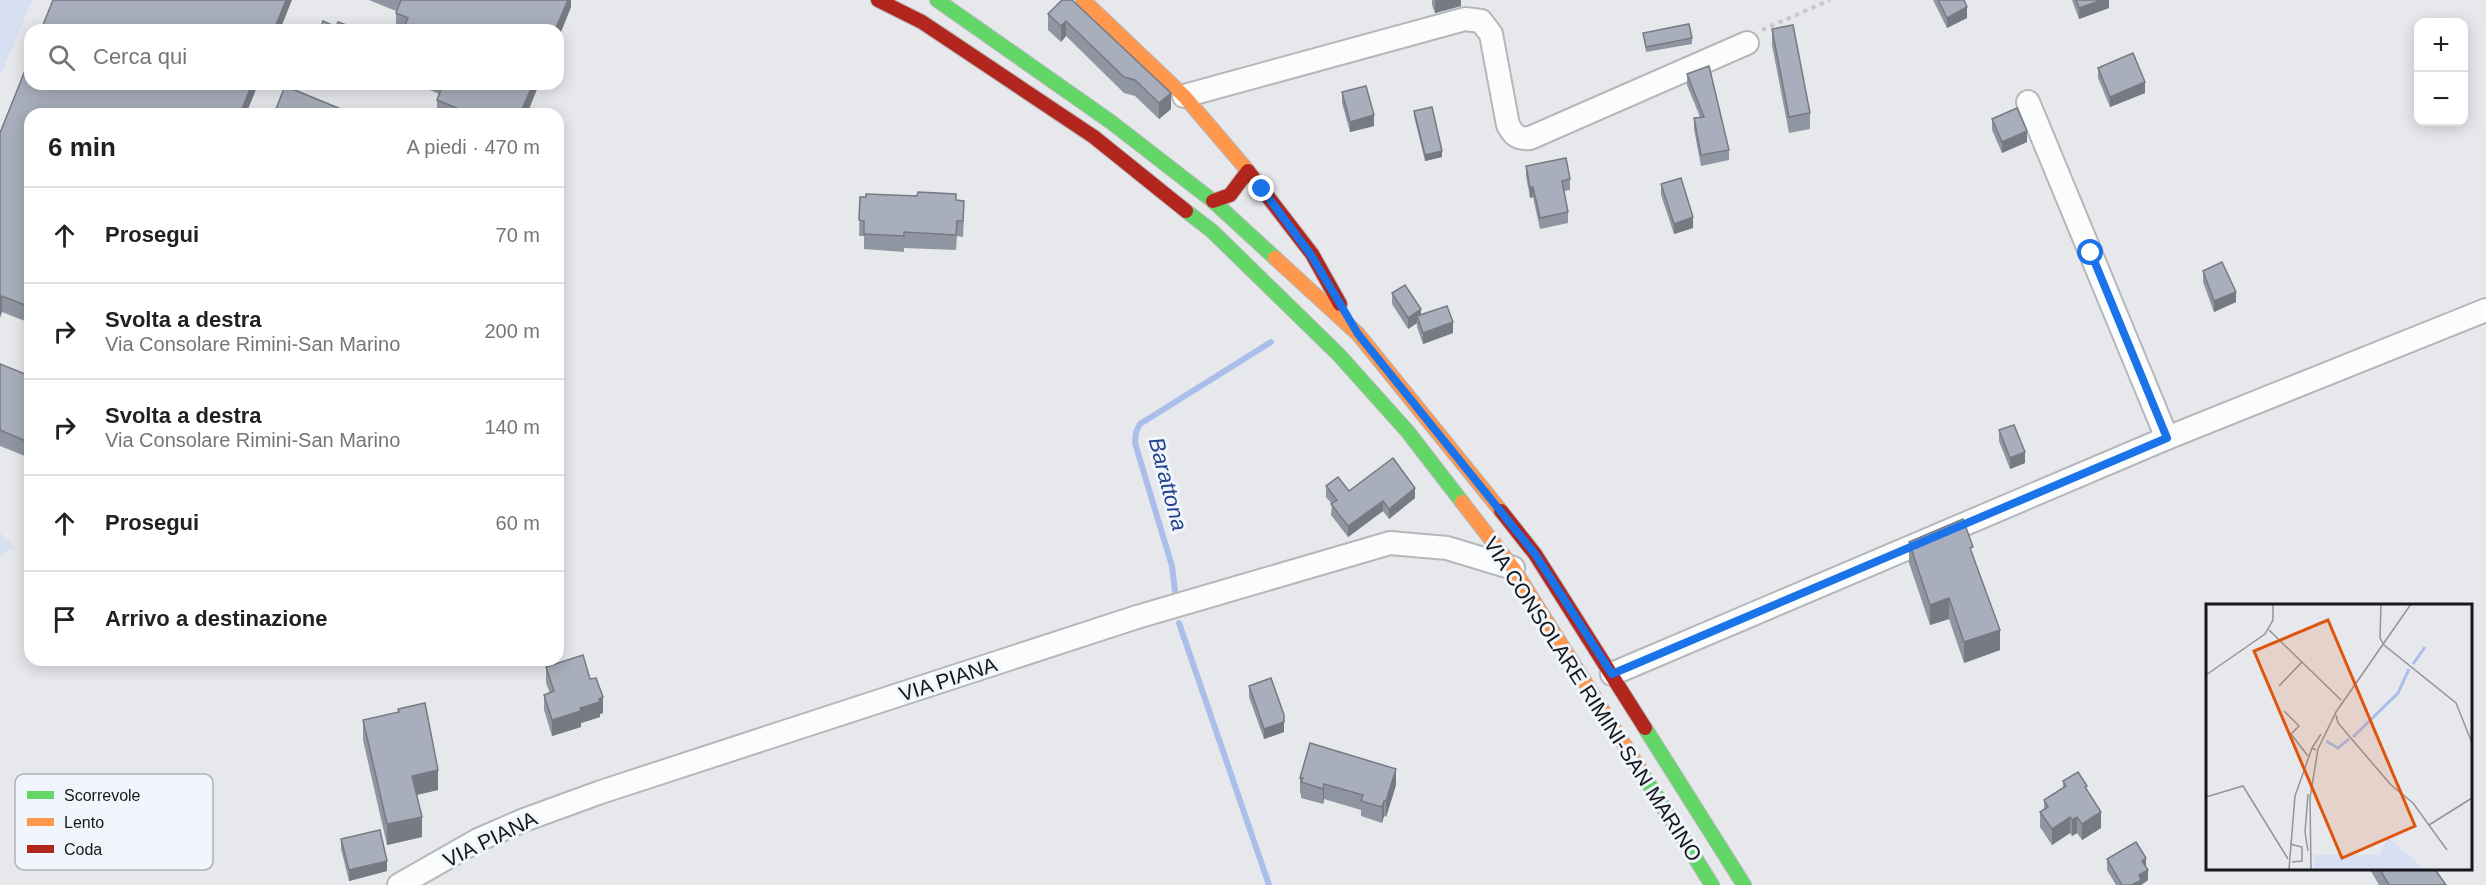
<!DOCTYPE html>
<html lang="it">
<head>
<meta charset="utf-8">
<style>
	body { margin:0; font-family:Helvetica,sans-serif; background:#f6f6f6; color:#202124 }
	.controls { position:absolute; right:18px; top:18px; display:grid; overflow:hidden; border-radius:12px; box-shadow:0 3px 15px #0003 }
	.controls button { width:54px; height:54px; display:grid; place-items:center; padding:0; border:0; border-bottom:2px solid #e0e0e0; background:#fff; color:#202124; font:30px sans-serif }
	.stop { position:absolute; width:18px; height:18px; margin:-14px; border:4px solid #1a73e8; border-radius:50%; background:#fff }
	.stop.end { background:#1a73e8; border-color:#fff; box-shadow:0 2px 6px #0008 }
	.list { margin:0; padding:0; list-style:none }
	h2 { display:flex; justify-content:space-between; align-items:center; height:78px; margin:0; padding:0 24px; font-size:26px }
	h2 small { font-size:20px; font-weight:400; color:#757577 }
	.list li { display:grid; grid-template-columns:39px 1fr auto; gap:18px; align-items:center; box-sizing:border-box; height:96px; padding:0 24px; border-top:2px solid #e0e0e0 }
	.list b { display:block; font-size:22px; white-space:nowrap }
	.list p { margin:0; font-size:20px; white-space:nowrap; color:#757577 }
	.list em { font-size:20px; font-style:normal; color:#757577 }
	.icon { flex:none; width:33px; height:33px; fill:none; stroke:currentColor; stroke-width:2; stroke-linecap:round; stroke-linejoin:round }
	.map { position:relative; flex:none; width:2486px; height:885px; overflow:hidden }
	.search { position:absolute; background:#fff; box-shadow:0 3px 15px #0003; left:24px; top:24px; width:540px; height:66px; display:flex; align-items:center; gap:15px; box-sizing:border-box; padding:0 21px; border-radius:18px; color:#757577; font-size:22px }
	.panel { position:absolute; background:#fff; box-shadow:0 3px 15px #0003; left:24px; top:108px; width:540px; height:558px; border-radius:18px }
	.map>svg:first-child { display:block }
	.green { fill:#d7e0f3 }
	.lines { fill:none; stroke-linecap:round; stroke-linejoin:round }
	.stream { stroke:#a9beeb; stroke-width:6 }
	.street-casing { stroke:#b6b7ba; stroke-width:26 }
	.fast-casing { stroke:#b6b7ba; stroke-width:16 }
	.slow-casing { stroke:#b6b7ba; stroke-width:16 }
	.jam-casing { stroke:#b6b7ba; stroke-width:16 }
	.path { stroke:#c9c9ca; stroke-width:4; stroke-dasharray:4.5 4.5; stroke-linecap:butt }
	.street { stroke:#fbfcfc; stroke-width:22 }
	.fast { stroke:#63d668; stroke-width:14 }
	.slow { stroke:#ff974d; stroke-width:14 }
	.jam { stroke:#b3261e; stroke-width:14 }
	.wall { fill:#9096a1 }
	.shaded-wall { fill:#767a83 }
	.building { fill:#a8aebb; stroke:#767a83; stroke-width:1.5 }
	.route { stroke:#1a73e8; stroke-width:8 }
	.labels { text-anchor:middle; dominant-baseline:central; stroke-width:6; stroke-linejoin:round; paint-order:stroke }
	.street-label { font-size:21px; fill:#16171a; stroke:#f1f5fc }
	.water-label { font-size:22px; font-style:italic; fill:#25448d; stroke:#f1f5fc }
	.inset-river { fill:none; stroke:#a9beeb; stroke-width:3 }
	.inset-road { fill:none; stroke:#939498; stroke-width:1.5 }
	.view { fill:#de560d; fill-opacity:0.15; stroke:#de560d; stroke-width:3 }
	.inset-edge { fill:none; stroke:#16171a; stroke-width:3 }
	.key { fill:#f1f5fc; stroke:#afb2b8; stroke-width:1.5 }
	.key-label { font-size:16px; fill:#16171a }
</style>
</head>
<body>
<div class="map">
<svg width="2486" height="885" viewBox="0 0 2486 885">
	<rect width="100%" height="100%" fill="#e7e8ec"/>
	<!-- green -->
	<g class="green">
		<polygon points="0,0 32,0 0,76"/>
		<polygon points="0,533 15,547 0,555"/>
	</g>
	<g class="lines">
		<!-- stream -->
		<g class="stream">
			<polyline points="1176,600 1172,566 1135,443 1136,432 1140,424 1271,342"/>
			<polyline points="1179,623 1269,885"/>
		</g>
		<defs>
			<g id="street">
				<path d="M 1184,96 L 1465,19 L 1481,21 L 1491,34 L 1508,125 C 1514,136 1518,139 1530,138 L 1747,43"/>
				<polyline points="2028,102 2167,438"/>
				<polyline points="1612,674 2167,438 2486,310"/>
				<polyline points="399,885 478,840 524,820 601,792 1137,617 1390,543 1447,548 1513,568"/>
			</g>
			<g id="fast">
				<polyline points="937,0 1111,122 1213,201 1275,258"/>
				<polyline points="1186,211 1212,231 1339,355 1408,432 1462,502"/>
				<polyline points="1645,728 1744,885"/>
				<polyline points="1639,768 1712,885"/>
			</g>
			<g id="slow">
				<polyline points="1083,0 1184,96 1248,171"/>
				<polyline points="1275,258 1358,334 1501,511"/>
				<polyline points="1462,502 1513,568 1639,768"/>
			</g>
			<g id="jam">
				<polyline points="878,0 922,22 1094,137 1186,211"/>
				<polyline points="1213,201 1230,195 1248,171 1312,254 1340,304"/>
				<polyline points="1501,511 1535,554 1645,728"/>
			</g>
		</defs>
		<!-- street casing -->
		<use href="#street" class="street-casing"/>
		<!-- fast casing -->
		<use href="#fast" class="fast-casing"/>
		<!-- slow casing -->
		<use href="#slow" class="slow-casing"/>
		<!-- jam casing -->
		<use href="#jam" class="jam-casing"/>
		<!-- path -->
		<polyline class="path" points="1762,30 1830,0"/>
		<!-- street -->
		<use href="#street" class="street"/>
		<!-- fast -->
		<use href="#fast" class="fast"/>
		<!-- slow -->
		<use href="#slow" class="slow"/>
		<!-- jam -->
		<use href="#jam" class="jam"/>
	</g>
	<!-- wall -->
	<g class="wall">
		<polygon points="369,0 571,0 571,7 558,39 558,30 399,30 396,28 396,11"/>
		<polygon points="1062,0 1171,109 1159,119 1135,96 1124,93 1066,36 1061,42 1048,30 1048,14"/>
		<polygon points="1432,0 1461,0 1461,6 1435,13 1432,5"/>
		<polygon points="1933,0 1964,0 1967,18 1947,28"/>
		<polygon points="2072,0 2109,0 2109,8 2079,19"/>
		<polygon points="1772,29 1810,113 1810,129 1789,133 1772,45"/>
		<polygon points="1643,33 1692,38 1692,44 1646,52"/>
		<polygon points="2098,68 2145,93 2110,107 2098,78"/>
		<polygon points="1687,74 1729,150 1729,160 1701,166 1694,129 1694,118 1700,117 1687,85"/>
		<polygon points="30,84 258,84 246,114 30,114 30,323 2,312 0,133"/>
		<polygon points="416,84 539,84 527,114 437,114 437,100 439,94"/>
		<polygon points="1342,92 1374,126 1350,132 1342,103"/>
		<polygon points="1414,111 1442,157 1425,161 1414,116"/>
		<polygon points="1992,119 2027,142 2002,153 1992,130"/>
		<polygon points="1526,166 1570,179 1570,190 1564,191 1568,212 1568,223 1540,229 1533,197 1530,198 1526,176"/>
		<polygon points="1661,184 1693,228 1674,234 1661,195"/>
		<polygon points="860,197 956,200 964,216 963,237 957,236 956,250 904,248 904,252 864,249 864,236 859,236"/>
		<polygon points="2203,271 2236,302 2214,312 2203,282"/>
		<polygon points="1392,293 1421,315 1453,333 1423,344 1417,327 1417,323 1408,329 1392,304"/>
		<polygon points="0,364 30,376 30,458 0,446"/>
		<polygon points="1999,430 2025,463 2010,469 1999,441"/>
		<polygon points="1326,486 1349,491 1415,498 1389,519 1383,511 1348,537 1331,515 1332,504 1326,497"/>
		<polygon points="1909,542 1973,556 2000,650 1964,663 1949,619 1930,625 1909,563"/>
		<polygon points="546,667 590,679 603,713 600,714 600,717 581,723 581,727 552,736 544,710 544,695 550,693 546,683"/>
		<polygon points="1249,686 1284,732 1264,739 1249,697"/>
		<polygon points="398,709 438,790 416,795 422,837 387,845 363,740 363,720 398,712"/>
		<polygon points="1300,778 1396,785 1386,817 1384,816 1382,823 1361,816 1361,810 1324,799 1323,804 1301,798 1301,794 1300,793"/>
		<polygon points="2063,781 2087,791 2101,828 2082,840 2077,833 2072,836 2070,833 2052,845 2040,827 2040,812 2044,809 2044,800 2063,788"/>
		<polygon points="341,839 387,871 349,881 341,849"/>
		<polygon points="2107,859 2146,868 2148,880 2141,885 2116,885 2107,870"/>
		<polygon points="2369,868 2434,868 2446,885 2379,885"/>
	</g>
	<!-- shaded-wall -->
	<g class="shaded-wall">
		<polygon points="286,0 292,0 280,30 274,30"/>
		<polygon points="568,0 571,0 571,7 558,39 558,30 555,30"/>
		<polygon points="1435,0 1461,0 1461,6 1435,13"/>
		<polygon points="2102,0 2109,0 2109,8 2079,19 2079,8"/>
		<polygon points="1967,7 1967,18 1947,28 1947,18"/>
		<polygon points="1066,21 1066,36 1061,42 1061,26"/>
		<polygon points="2145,82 2145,93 2110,107 2110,97"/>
		<polygon points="252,84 258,84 246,114 240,114"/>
		<polygon points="533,84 539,84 527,114 520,114"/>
		<polygon points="1171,93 1171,109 1159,119 1159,103"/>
		<polygon points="1374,115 1374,126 1350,132 1350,122"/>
		<polygon points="2027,131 2027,142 2002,153 2002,142"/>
		<polygon points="1442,151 1442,157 1425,161 1425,155"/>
		<polygon points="1530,187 1533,187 1533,197 1530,198"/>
		<polygon points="1693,217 1693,228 1674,234 1674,224"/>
		<polygon points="2236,292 2236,302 2214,312 2214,301"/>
		<polygon points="2,296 2,312 0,318 0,302"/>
		<polygon points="1421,309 1421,320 1417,316 1417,323 1408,329 1408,318"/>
		<polygon points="1453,322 1453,333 1423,344 1423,333"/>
		<polygon points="2025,452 2025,463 2010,469 2010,458"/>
		<polygon points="1415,488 1415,498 1389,519 1389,509"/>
		<polygon points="1383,501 1383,511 1348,537 1348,526"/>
		<polygon points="1949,598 1949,619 1930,625 1930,605"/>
		<polygon points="2000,630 2000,650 1964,663 1964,642"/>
		<polygon points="603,697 603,713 600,714 600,717 581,723 581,727 552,736 552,720"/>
		<polygon points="1284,722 1284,732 1264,739 1264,729"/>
		<polygon points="1396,769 1396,785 1386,817 1386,801"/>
		<polygon points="438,770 438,790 412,796 412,776"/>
		<polygon points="1324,784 1324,799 1323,804 1323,789"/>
		<polygon points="1384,801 1384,816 1382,823 1382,807"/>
		<polygon points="2101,812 2101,828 2082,840 2082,824"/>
		<polygon points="422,817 422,837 387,845 387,824"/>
		<polygon points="2070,817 2070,833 2052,845 2052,829"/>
		<polygon points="2077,817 2077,833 2072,836 2072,820"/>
		<polygon points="2146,858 2146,869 2142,861"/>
		<polygon points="387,861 387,871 349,881 349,870"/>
		<polygon points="2148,870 2148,880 2141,885 2132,885 2139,875"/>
	</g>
	<!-- building -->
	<g class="building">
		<polygon points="53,0 286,0 274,30 41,30"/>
		<polygon points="401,0 568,0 555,30 403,30 408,18 396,13"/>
		<polygon points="1062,0 1072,0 1171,93 1159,103 1135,80 1124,77 1066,21 1061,26 1048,14"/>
		<polygon points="1938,0 1964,0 1967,7 1947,18"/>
		<polygon points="2076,0 2102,0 2079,8"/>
		<polygon points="323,21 336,27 338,22 355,28 354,30 320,30"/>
		<polygon points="1689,24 1692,38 1646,47 1643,33"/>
		<polygon points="1793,25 1810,113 1789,117 1772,29"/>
		<polygon points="2133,53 2145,82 2110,97 2098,68"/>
		<polygon points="30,58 30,84 252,84 240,114 30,114 30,307 2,296 0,302 0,133"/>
		<polygon points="1709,66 1729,150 1701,155 1694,118 1704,117 1687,74"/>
		<polygon points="443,84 533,84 520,114 471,114 437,100"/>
		<polygon points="285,86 348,112 347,114 274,114"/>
		<polygon points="1366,86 1374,115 1350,122 1342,92"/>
		<polygon points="1432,107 1442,151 1425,155 1414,111"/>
		<polygon points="2017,108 2027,131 2002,142 1992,119"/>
		<polygon points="1566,158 1570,179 1562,181 1568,212 1540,218 1533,187 1530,187 1526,166"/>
		<polygon points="1681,178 1693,217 1674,224 1661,184"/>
		<polygon points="918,192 956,194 956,200 964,201 963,221 957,221 956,235 904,232 904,236 864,234 864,221 859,220 860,197 866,197 866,194 917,196"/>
		<polygon points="2222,262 2236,292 2214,301 2203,271"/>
		<polygon points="1405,285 1421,309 1408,318 1392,293"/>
		<polygon points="1447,306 1453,322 1423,333 1417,316"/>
		<polygon points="0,364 30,376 30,443 0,430"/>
		<polygon points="2014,425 2025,452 2010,458 1999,430"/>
		<polygon points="1393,458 1415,488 1389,509 1383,501 1348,526 1331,504 1337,500 1326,486 1338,477 1349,491"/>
		<polygon points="1963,519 1973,547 1970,548 2000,630 1964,642 1949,598 1930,605 1909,542"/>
		<polygon points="583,655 590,679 596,678 603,697 599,699 600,702 580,708 581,711 552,720 544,695 554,691 546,667"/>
		<polygon points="1271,678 1284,715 1284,722 1264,729 1249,686"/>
		<polygon points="425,703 438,770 412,776 422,817 387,824 363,720 399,712 398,709"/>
		<polygon points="1310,743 1396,769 1386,801 1384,801 1382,807 1361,801 1363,795 1324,784 1323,789 1301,782 1303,778 1300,778"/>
		<polygon points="2078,772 2087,786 2085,787 2101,812 2082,824 2077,817 2072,820 2070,817 2052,829 2040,812 2048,807 2044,800 2066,786 2063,781"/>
		<polygon points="380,830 387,861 349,870 341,839"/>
		<polygon points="2136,842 2146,858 2142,861 2148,870 2139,875 2141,880 2132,885 2122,885 2107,859"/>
		<polygon points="2379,868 2434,868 2446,885 2389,885"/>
	</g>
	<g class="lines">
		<!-- route -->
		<polyline class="route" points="1262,189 1311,255 1358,334 1535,554 1612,674 2167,438 2091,253"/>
	</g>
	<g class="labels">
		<!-- street labels -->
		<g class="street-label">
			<text transform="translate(948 679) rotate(-18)">VIA PIANA</text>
			<text transform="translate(1593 699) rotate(57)">VIA CONSOLARE RIMINI-SAN MARINO</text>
			<text transform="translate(490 839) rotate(-26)">VIA PIANA</text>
		</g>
		<!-- water labels -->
		<g class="water-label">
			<text transform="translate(1168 484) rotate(75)">Barattona</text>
		</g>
	</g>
	<!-- overview -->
	<g transform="translate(2206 604)">
		<rect width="266" height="266" fill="#e7e8ec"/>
		<path d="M 181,233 L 218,265 L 108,265 L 108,251 L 174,251 Z" fill="#d7e0f3"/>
		<path class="inset-river" d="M 207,60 L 219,43M 147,133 L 192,89 L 203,65M 120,137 L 132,144 L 143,135"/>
		<path class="inset-road" d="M 175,0 L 174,34 L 178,41 L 250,99 L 266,139M 63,26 L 135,96M 0,71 L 59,30 L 67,16 L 67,0M 73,82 L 96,58M 78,107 L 93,122 L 85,130 L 102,152M 130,111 L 132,119 L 185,181 L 207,199 L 241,246M 110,146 L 106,144 L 115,130M 102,190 L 99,228 L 102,247M 0,193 L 37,182 L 82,255M 223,221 L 266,194M 84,240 L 96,243 L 96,257 L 86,258M 83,265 L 89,192 L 106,144M 105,265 L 104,194 L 112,145 L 130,108 L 205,0"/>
		<path class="view" d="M 122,16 L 209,222 L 136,254 L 48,47 Z"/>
		<rect width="266" height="266" class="inset-edge"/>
	</g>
	<!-- legend -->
	<rect x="15" y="774" width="198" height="96" rx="9" class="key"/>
	<rect x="27" y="791" width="27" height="8" fill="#63d668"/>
	<rect x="27" y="818" width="27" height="8" fill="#ff974d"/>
	<rect x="27" y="845" width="27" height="8" fill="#b3261e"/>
	<g class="key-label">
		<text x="64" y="801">Scorrevole</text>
		<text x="64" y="828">Lento</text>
		<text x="64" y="855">Coda</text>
	</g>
</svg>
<div class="controls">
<button>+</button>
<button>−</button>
</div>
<div class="stop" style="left:2091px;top:253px"></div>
<div class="stop end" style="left:1262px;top:189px"></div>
<div class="search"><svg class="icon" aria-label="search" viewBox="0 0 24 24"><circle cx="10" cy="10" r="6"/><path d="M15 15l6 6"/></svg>Cerca qui</div>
<section class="panel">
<h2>6 min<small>A piedi · 470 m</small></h2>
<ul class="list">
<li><svg class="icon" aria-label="ahead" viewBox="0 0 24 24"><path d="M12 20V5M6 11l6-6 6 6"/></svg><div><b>Prosegui</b></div><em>70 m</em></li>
<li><svg class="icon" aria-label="right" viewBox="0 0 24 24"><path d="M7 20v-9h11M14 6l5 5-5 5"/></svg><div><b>Svolta a destra</b><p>Via Consolare Rimini-San Marino</p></div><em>200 m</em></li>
<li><svg class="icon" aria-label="right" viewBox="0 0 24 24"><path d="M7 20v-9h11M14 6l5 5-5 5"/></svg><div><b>Svolta a destra</b><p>Via Consolare Rimini-San Marino</p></div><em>140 m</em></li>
<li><svg class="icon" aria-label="ahead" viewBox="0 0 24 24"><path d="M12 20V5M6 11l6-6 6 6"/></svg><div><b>Prosegui</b></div><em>60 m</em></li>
<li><svg class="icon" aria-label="arrive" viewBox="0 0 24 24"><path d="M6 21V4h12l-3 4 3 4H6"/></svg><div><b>Arrivo a destinazione</b></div></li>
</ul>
</section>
</div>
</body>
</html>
